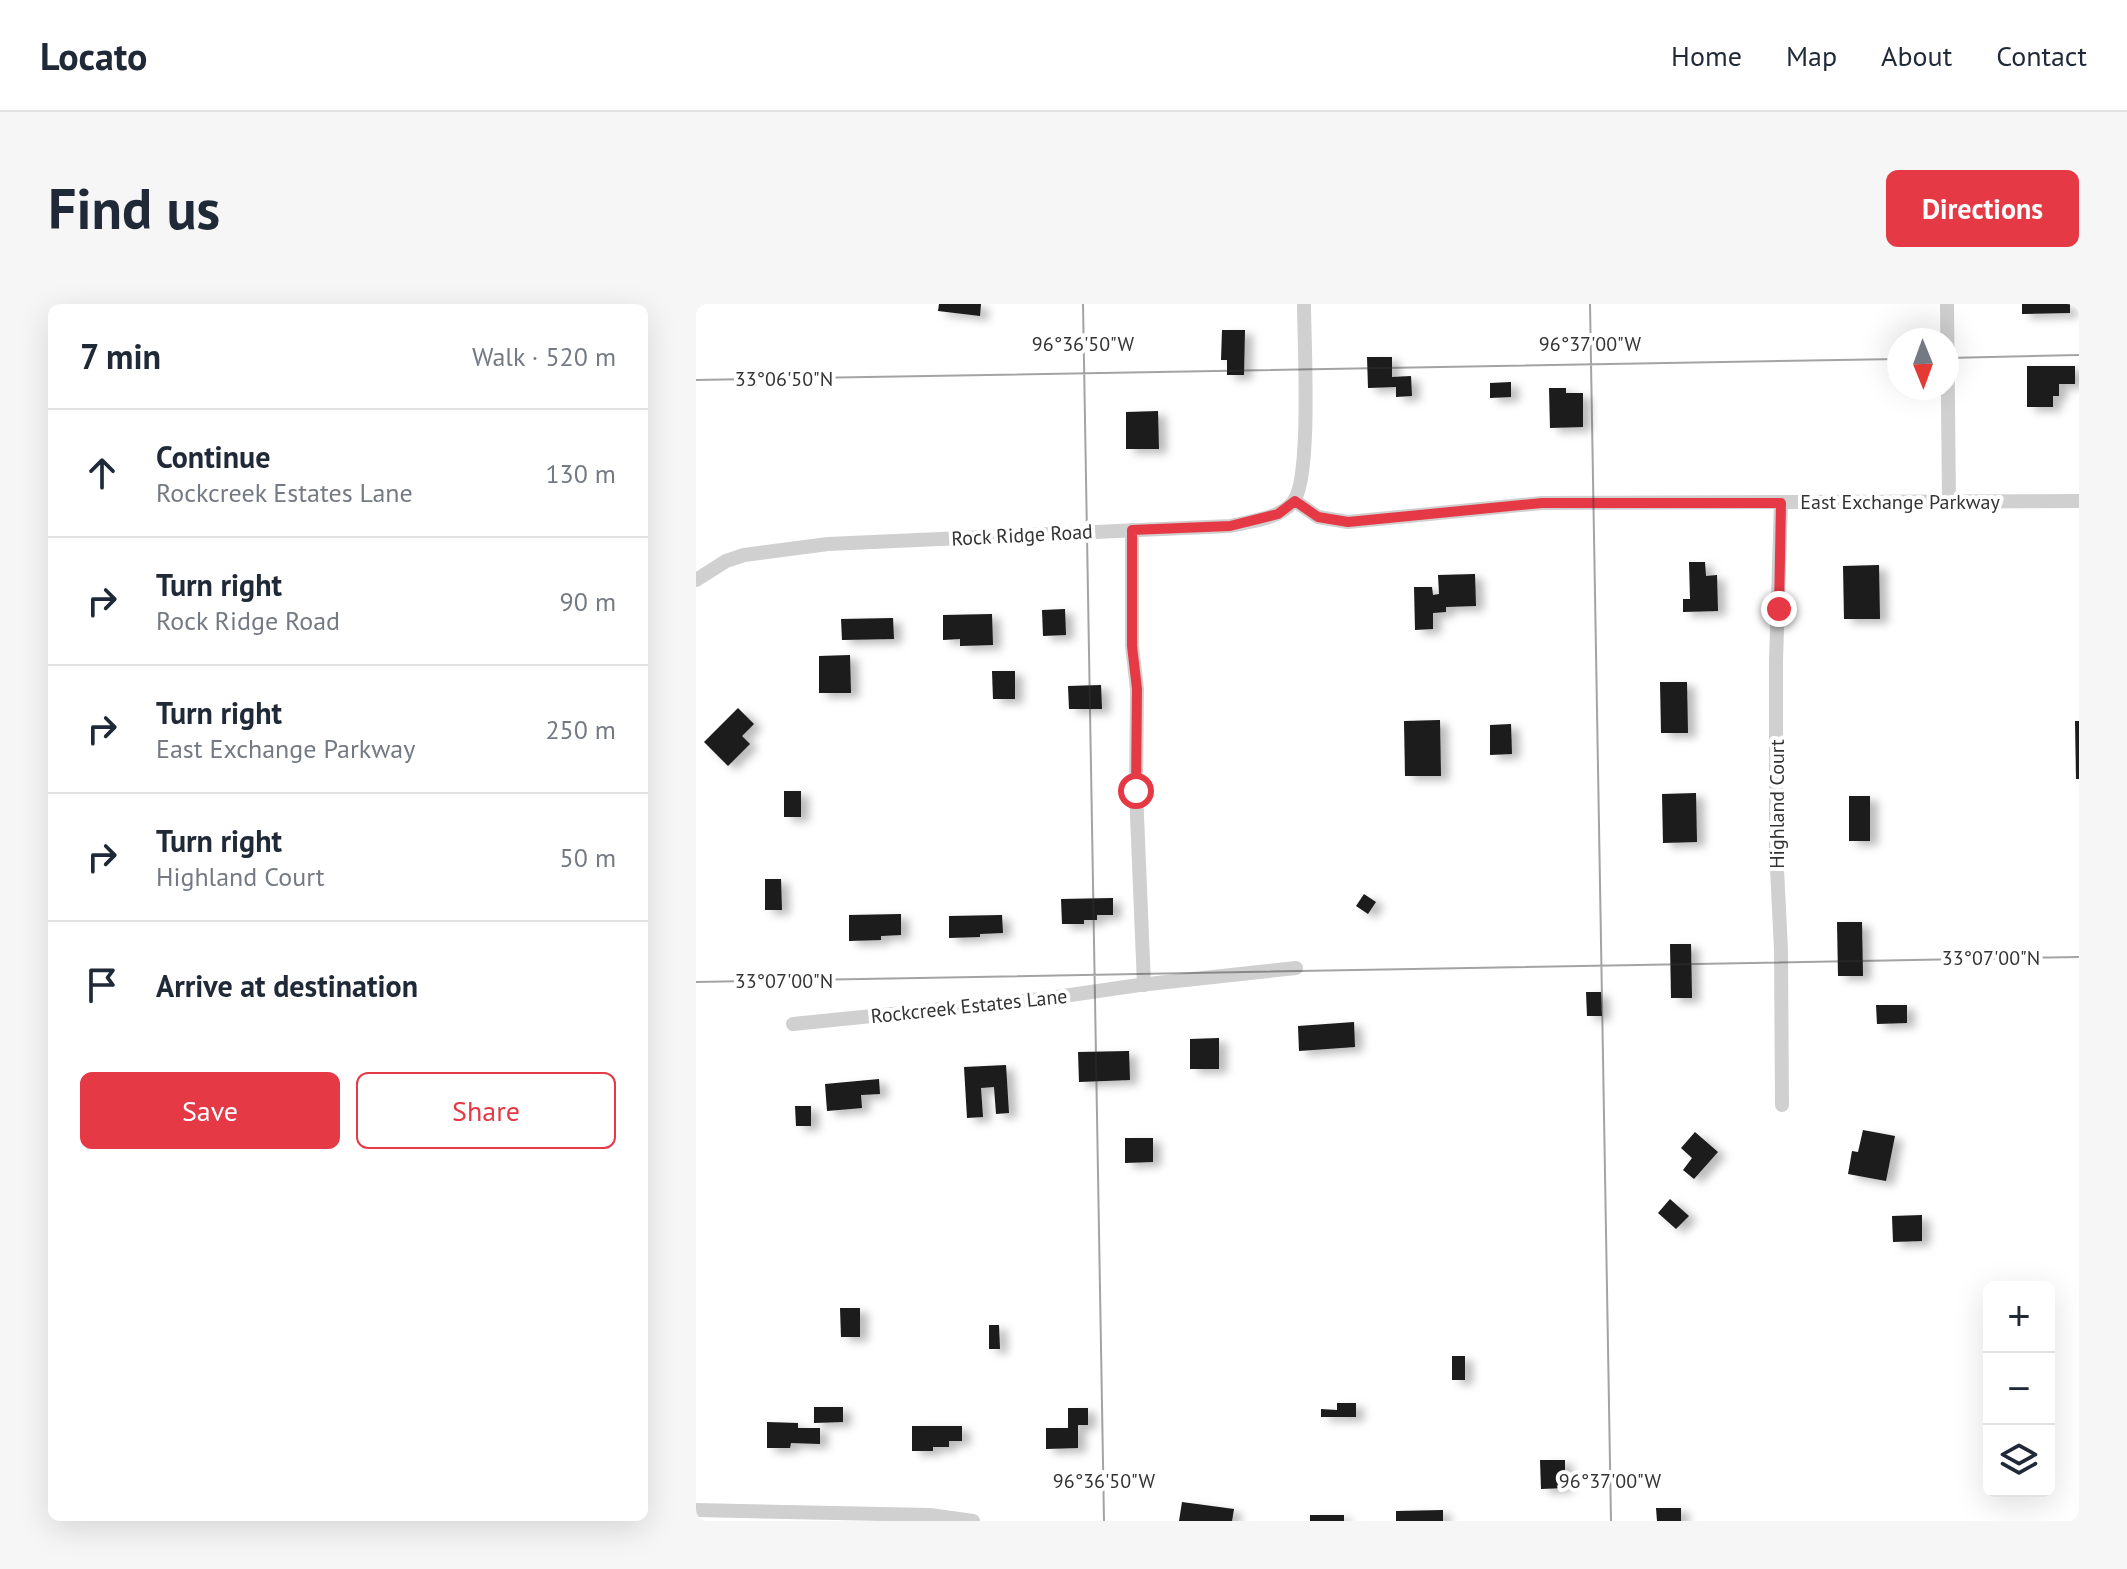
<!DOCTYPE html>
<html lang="en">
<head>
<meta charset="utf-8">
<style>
	body { margin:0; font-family:"PT Sans",sans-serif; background:#f6f6f7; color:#1f2937 }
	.controls { position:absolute; right:24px; bottom:24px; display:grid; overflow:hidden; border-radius:12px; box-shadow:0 8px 32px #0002 }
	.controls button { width:72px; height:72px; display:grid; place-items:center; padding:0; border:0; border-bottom:2px solid #e0e1e3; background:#fff; color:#1f2937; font:40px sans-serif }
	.compass { position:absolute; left:1191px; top:24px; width:72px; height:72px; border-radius:50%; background:#fff; box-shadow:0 8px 32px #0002; rotate:179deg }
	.stop { position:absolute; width:24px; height:24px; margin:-18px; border:6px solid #e63946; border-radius:50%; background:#fff }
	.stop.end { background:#e63946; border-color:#fff; box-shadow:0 2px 8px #0008 }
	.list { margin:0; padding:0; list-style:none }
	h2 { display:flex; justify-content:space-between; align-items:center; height:104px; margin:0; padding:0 32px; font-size:34px }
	h2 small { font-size:26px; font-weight:400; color:#747a83 }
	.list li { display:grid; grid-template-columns:52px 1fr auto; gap:24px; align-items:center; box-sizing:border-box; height:128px; padding:0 32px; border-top:2px solid #e0e1e3 }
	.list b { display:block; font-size:30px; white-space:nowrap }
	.list p { margin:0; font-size:26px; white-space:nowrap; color:#747a83 }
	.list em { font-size:26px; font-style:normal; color:#747a83 }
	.actions { display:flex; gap:16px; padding:24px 32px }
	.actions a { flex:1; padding:18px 0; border:2px solid #e63946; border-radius:12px; text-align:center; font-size:28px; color:#e63946 }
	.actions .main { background:#e63946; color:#fff }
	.icon { flex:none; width:44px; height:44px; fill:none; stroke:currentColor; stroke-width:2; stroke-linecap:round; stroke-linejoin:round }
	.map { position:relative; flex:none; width:1383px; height:1217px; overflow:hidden; border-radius:12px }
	header { display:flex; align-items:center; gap:48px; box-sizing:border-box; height:112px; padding:0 40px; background:#fff; border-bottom:2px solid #e0e1e3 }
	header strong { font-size:38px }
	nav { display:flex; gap:44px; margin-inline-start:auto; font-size:28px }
	.intro { display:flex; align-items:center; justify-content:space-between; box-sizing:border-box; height:192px; padding:0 48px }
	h1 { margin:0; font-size:56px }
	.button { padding:20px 36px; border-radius:12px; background:#e63946; color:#fff; font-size:28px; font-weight:700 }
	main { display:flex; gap:48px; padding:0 48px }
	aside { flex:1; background:#fff; border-radius:12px; box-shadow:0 8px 32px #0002 }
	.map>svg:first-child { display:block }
	.building { fill:#1a1a1a; filter:url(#shadow) }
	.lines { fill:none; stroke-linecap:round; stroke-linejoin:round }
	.minor { stroke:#d0d0d0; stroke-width:14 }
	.route { stroke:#e63946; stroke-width:10 }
	.ticks { fill:none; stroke:#333; stroke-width:2; stroke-opacity:0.45 }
	.labels { text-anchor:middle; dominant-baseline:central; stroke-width:8; stroke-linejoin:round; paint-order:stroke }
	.street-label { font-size:20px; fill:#333; stroke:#fff }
	.ticks-label { font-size:20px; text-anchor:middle; fill:#333; stroke:#fff; stroke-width:8; stroke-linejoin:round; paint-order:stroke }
</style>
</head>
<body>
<header>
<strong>Locato</strong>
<nav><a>Home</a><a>Map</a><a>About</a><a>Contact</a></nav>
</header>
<div class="intro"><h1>Find us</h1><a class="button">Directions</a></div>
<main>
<aside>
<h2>7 min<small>Walk · 520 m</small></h2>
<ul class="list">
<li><svg class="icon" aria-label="ahead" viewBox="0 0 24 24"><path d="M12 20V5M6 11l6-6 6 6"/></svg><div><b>Continue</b><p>Rockcreek Estates Lane</p></div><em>130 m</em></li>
<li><svg class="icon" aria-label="right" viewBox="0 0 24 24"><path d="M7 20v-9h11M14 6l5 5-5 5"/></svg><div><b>Turn right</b><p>Rock Ridge Road</p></div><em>90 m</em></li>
<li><svg class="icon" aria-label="right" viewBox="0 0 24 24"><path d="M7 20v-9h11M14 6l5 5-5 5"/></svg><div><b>Turn right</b><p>East Exchange Parkway</p></div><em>250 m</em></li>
<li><svg class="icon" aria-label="right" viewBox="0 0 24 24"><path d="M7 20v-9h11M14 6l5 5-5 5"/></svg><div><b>Turn right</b><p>Highland Court</p></div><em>50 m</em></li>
<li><svg class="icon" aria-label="arrive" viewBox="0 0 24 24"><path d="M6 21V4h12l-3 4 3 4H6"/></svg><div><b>Arrive at destination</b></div></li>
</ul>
<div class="actions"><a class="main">Save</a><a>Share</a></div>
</aside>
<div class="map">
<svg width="1383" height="1217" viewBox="0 0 1383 1217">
	<defs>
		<filter id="shadow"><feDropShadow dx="8" dy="4.5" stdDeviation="4" flood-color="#0004"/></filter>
	</defs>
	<rect width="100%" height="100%" fill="#fff"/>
	<!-- building -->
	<g class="building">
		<polygon points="243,0 285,0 284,12 242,7"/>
		<polygon points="1326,0 1374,0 1374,9 1326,10"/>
		<polygon points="526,26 549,26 548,71 531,71 531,56 525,56"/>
		<polygon points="671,53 696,53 696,73 715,72 716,92 700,93 700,83 672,84"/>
		<polygon points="1331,62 1379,62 1379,80 1363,80 1363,92 1357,92 1357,103 1331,103"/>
		<polygon points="815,78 815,93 794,94 794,79"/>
		<polygon points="853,84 870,84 870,89 887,89 887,123 854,124"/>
		<polygon points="462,107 463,145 430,145 430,108"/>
		<polygon points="993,258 1009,258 1010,272 1021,271 1022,307 987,308 987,295 994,295"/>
		<polygon points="1183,261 1184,315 1148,315 1147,262"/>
		<polygon points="779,270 780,302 750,303 750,308 737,309 737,325 719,326 718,283 736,283 737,291 743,290 742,271"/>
		<polygon points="369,305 370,331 347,332 346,306"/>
		<polygon points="296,310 297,341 264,342 264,335 247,336 247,311"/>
		<polygon points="197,314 198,335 146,336 145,315"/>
		<polygon points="154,351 155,389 123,389 123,352"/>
		<polygon points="296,367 319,367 319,395 297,395"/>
		<polygon points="964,378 991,378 992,429 965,429"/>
		<polygon points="405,381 406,405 373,405 372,382"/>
		<polygon points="42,404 58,420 46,432 54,440 32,462 8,438"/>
		<polygon points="744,416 745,472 709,472 708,417"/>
		<polygon points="1379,417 1383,417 1383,475 1380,475"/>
		<polygon points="815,420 816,450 794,451 794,421"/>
		<rect x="88" y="487" width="17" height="26"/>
		<polygon points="1000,489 1001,538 967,539 966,490"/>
		<rect x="1153" y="492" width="21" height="45"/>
		<polygon points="69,575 85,575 86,606 69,606"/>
		<polygon points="668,590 680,598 672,610 660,602"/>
		<polygon points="417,594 417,611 401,611 401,616 388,616 388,620 366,620 365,595"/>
		<polygon points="205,610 205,631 185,632 185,636 153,637 153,611"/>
		<polygon points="306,611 307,629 284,630 284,633 253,634 253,612"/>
		<polygon points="1141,618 1166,618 1167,672 1142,672"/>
		<polygon points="974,640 995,640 996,694 975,694"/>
		<polygon points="890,688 905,688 906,712 891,712"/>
		<polygon points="1180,701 1211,701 1211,719 1181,720"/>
		<polygon points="658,718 659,743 603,747 602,722"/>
		<polygon points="523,734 523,765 494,765 494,735"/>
		<polygon points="433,747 434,776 383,778 382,748"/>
		<polygon points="310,761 313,809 300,810 298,783 285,784 287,813 271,814 268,763"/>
		<polygon points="183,775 184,790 165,791 166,804 131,807 129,780"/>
		<polygon points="99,802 115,802 115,822 100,822"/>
		<polygon points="1167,826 1199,832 1190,877 1152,870 1156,847 1162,848"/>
		<polygon points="999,828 1022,848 998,875 987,866 996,854 985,844"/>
		<polygon points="429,834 457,834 457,858 429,859"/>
		<polygon points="974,895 993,912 980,925 962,909"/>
		<polygon points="1226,911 1226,937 1197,938 1196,912"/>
		<polygon points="144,1004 164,1004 164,1033 145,1033"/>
		<polygon points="293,1021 303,1021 304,1045 293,1045"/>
		<rect x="756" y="1052" width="13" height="24"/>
		<polygon points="641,1099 660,1099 660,1113 625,1113 625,1105 641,1106"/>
		<polygon points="118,1103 147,1103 147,1118 118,1119"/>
		<polygon points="372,1104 392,1104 392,1121 382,1121 382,1144 350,1145 350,1124 372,1124"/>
		<polygon points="71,1118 102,1119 102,1124 124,1124 124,1140 95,1139 94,1144 71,1144"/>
		<polygon points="216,1122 266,1122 266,1137 253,1137 253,1143 237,1143 237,1147 216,1147"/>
		<polygon points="844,1156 869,1156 869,1184 845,1185"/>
		<polygon points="486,1198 538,1205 536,1217 483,1217"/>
		<polygon points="960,1204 985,1204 985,1217 961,1217"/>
		<polygon points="747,1206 747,1217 700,1217 700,1207"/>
		<rect x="614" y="1211" width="34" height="6"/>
	</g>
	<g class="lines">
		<!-- minor -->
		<g class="minor">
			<polyline points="1251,0 1253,198"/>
			<polyline points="599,197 622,213 652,218 846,199 1383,197"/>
			<polyline points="1085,199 1080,357 1080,544 1085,646 1086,801"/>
			<polyline points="436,226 436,342 441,385 440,487 448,681"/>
			<path d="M 0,276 L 30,257 L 48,251 L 132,240 L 534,222 C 554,217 584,215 597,198 C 616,176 608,36 608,0"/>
			<polyline points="97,720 354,694 443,681 600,664"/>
			<polyline points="0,1206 234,1211 277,1217"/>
		</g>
	</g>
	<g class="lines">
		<!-- route -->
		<polyline class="route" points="440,487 441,385 436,342 436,226 534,222 582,210 599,197 622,213 652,218 846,199 1085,199 1083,305"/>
	</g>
	<!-- ticks -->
	<path class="ticks" d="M 387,0 L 408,1217M 894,0 L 915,1217M 1251,54 L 1383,51M 0,76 L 1203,55M 0,678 L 1383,653"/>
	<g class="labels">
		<!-- street labels -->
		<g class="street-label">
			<text x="1204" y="198">East Exchange Parkway</text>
			<text transform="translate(326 231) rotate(-3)">Rock Ridge Road</text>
			<text transform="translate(1081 500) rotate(-90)">Highland Court</text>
			<text transform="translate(273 702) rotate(-6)">Rockcreek Estates Lane</text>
		</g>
	</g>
	<g class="ticks-label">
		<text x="387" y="47">96°36'50"W</text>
		<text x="894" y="47">96°37'00"W</text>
		<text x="88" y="82">33°06'50"N</text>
		<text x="1295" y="661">33°07'00"N</text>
		<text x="88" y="684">33°07'00"N</text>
		<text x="408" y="1184">96°36'50"W</text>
		<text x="914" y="1184">96°37'00"W</text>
	</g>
</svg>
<div class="controls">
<button>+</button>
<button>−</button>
<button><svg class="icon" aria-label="layers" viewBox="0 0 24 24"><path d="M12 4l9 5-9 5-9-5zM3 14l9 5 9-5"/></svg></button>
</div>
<svg class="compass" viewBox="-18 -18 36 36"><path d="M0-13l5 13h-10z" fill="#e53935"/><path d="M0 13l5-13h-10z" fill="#747a83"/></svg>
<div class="stop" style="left:440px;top:487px"></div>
<div class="stop end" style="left:1083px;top:305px"></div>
</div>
</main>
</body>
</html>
